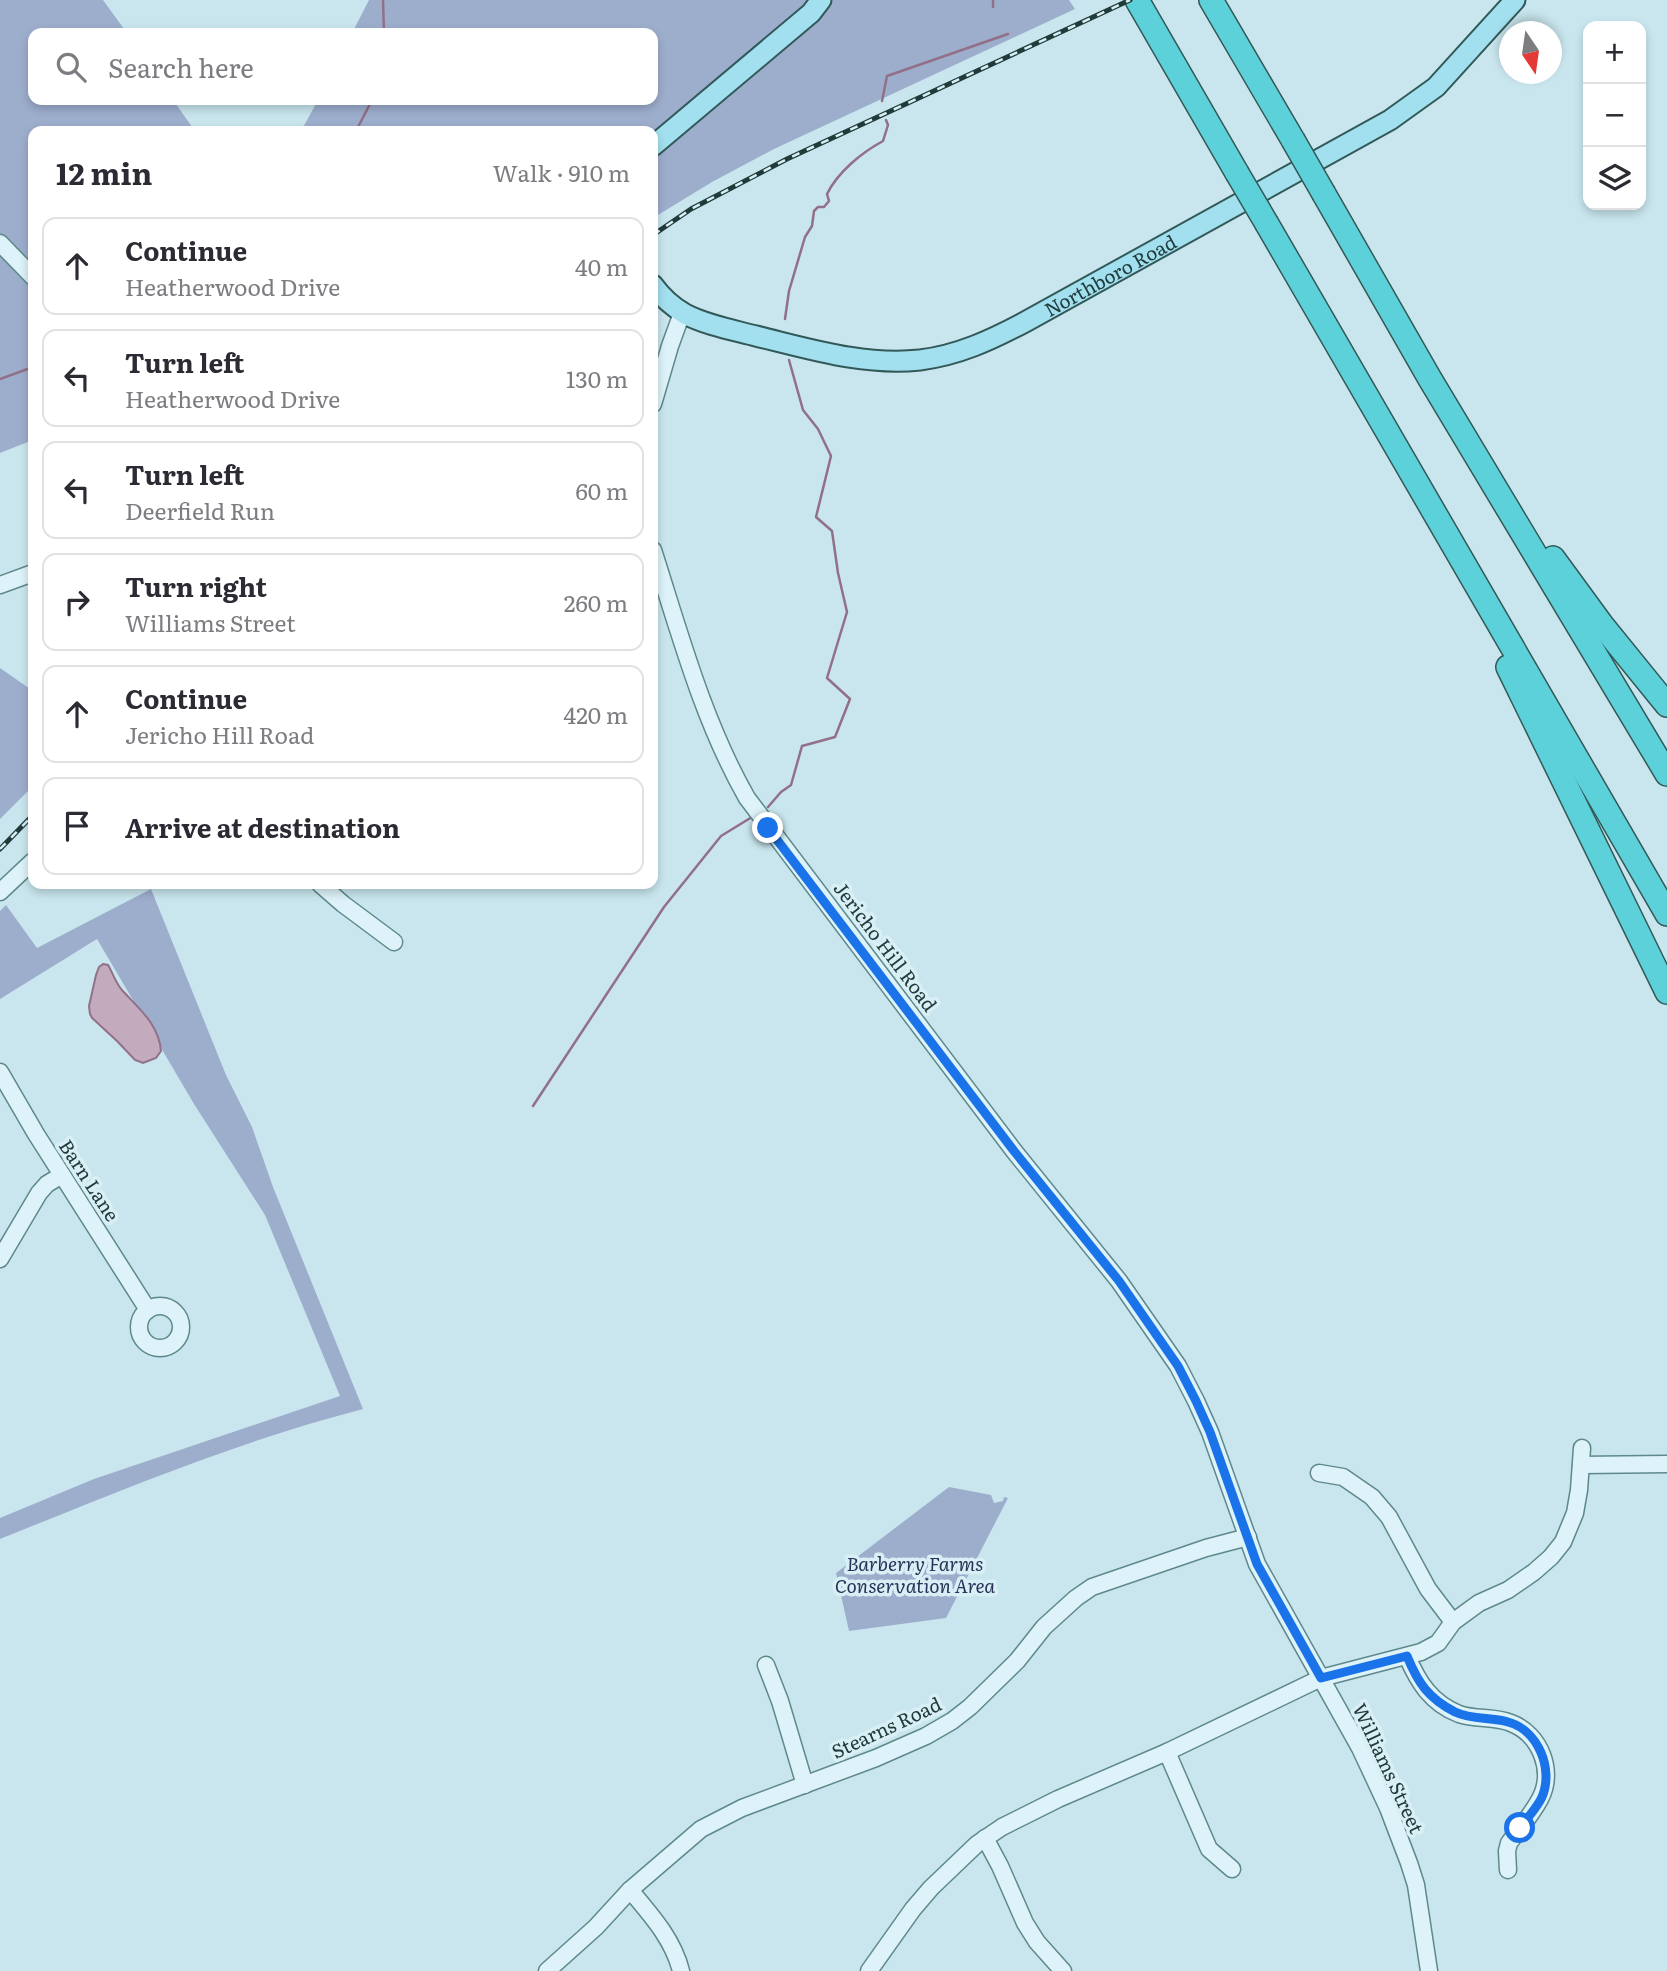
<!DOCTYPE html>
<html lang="en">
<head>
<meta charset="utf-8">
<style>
	body { margin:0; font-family:Literata,serif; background:#f7f7f7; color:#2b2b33 }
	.controls { position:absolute; right:21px; top:21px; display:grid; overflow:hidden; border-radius:14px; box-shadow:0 4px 10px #0003 }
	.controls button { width:63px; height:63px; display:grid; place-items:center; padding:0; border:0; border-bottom:2px solid #e1e1e2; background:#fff; color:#2b2b33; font:35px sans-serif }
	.compass { position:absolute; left:1499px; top:21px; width:63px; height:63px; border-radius:50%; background:#fff; box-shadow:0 4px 10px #0003; rotate:167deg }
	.stop { position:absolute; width:21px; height:21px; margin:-16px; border:5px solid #1a73e8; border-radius:50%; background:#fff }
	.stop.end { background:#1a73e8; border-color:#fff; box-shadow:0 2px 7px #0008 }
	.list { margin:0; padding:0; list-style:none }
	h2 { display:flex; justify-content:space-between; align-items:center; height:91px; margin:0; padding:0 28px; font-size:30px }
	h2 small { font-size:23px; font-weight:400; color:#7c7c81 }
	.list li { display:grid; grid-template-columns:46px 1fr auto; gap:21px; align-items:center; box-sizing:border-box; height:98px; margin:0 14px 14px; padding:0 14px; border:2px solid #e1e1e2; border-radius:14px }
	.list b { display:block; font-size:26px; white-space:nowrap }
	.list p { margin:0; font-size:23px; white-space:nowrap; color:#7c7c81 }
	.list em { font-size:23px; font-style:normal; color:#7c7c81 }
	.icon { flex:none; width:38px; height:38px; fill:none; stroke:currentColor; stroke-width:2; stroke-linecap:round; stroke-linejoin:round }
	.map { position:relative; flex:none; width:1667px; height:1971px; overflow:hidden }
	.search { position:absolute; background:#fff; box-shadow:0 4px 10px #0003; left:28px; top:28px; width:630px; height:77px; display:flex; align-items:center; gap:18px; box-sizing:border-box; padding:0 24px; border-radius:14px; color:#7c7c81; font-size:26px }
	.panel { position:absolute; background:#fff; box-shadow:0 4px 10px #0003; left:28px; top:126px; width:630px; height:763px; border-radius:14px }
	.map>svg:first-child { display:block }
	.green { fill:#9daecd }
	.water { fill:#c3aabd; stroke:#917088; stroke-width:2 }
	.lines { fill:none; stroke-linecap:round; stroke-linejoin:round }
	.stream { stroke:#917088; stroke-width:2.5 }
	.minor-casing { stroke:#5e898b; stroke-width:19 }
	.major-casing { stroke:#325958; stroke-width:23 }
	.highway-casing { stroke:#325958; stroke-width:26 }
	.minor { stroke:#ddf3f9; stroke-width:16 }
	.major { stroke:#a3e0ef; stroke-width:19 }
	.highway { stroke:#5dd1da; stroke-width:23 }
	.rail-casing { stroke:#213b3b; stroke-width:5 }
	.rail { stroke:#d9eff6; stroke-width:2.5; stroke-dasharray:8; stroke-linecap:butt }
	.highway-bridge-casing { stroke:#325958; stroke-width:26; stroke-linecap:butt }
	.highway-bridge { stroke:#5dd1da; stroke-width:23 }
	.route { stroke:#1a73e8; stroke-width:9 }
	.labels { text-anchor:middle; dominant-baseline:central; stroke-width:7; stroke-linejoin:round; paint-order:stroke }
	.street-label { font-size:19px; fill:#213b3b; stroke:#d9eff6 }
	.park-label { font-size:19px; font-style:italic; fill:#283357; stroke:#d9eff6 }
</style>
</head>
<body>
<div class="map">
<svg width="1667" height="1971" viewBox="0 0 1667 1971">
	<rect width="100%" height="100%" fill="#c9e6ee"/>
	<!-- green -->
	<g class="green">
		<polygon points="0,0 103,0 127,33 33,33 33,100 173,100 195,131 33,131 33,440 0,453"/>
		<polygon points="369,0 1069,0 1075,9 774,149 712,182 653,218 653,131 301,131 318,100 653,100 653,33 352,33"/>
		<polygon points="0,668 33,691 33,786 0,819"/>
		<path d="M 151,889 L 226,1075 L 252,1127 L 273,1187 L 363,1409 C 239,1441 119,1491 0,1539 L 0,1518 L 94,1479 L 340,1396 L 265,1215 L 194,1104 L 97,939 L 0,999 L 0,911 L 6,905 L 37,948 Z"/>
		<polygon points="949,1487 991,1495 994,1503 1003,1501 1004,1497 1008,1498 946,1618 849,1631 836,1573"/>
	</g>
	<!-- water -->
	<path class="water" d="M 103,964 L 108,965 C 113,973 115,982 122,990 C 138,1008 159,1024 161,1051 L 156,1058 L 143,1063 L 135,1060 L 117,1041 L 92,1018 L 90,1014 L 89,1006 L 96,975 L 99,967 Z"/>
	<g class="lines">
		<!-- stream -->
		<g class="stream">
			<polyline points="383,0 384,33"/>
			<polyline points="993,0 993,7"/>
			<polyline points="882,101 887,76 1008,34"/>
			<polyline points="356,131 372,100"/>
			<path d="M 785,319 L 789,291 L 805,237 L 812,226 L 814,211 L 818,207 L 824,207 L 829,201 L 827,194 C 838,172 861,153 883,141 L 888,125 L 886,120"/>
			<polyline points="0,379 33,367"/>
			<polyline points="768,807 781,792 791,785 802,746 835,737 850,699 827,678 847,612 838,573 832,531 816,517 831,456 818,429 803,410 789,360"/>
			<polyline points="533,1106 664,907 721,836 752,817"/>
		</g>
		<defs>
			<g id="minor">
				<polyline points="0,243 33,277"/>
				<polyline points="653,404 670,346 682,313"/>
				<path d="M 653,550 C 680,634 703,721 747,798 L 1014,1151 L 1119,1281 L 1178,1366 L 1196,1401 L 1210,1432 L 1257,1564 L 1360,1748 L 1388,1808 L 1409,1863 L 1416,1885 L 1429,1971"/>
				<polyline points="0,585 33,573"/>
				<polyline points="320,884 343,904 394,942"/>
				<polyline points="0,892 33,861"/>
				<polyline points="0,1072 36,1134 148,1310"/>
				<polyline points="0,1259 39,1193 47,1184 62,1175"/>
				<circle cx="160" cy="1327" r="21"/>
				<polyline points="1581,1465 1667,1464"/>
				<polyline points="1319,1473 1343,1477 1372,1497 1389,1517 1428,1589 1453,1622"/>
				<path d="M 1407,1656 C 1418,1682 1431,1703 1459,1714 C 1476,1720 1495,1716 1511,1723 C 1540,1734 1555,1771 1540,1799 C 1532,1814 1520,1828 1509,1843 L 1507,1851 L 1508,1870"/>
				<polyline points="766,1665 780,1701 805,1785"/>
				<polyline points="1167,1752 1209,1849 1232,1869"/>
				<polyline points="985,1838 1000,1866 1025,1923 1037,1942 1063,1971"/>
				<path d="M 630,1890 C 651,1915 673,1939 681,1971"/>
				<polyline points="547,1971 596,1927 630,1890 701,1829 742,1808 876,1758 926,1736 952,1721 970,1707 1017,1661 1044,1627 1076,1598 1092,1587 1206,1548 1248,1537"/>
				<polyline points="869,1971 913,1909 931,1888 977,1844 1002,1827 1058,1799 1167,1752 1321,1678 1421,1652 1438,1643 1453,1622 1479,1603 1508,1590 1534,1572 1551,1557 1563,1542 1575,1513 1579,1490 1582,1448"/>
			</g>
			<g id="major">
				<polyline points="653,146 811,13 821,0"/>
				<path id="s1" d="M 653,285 C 661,296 673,307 685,314 C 706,325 733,330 756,336 C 810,349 864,366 920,360 C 959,355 991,340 1025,322 L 1390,120 L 1436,87 L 1515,0"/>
			</g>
			<g id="highway">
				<polyline points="1137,0 1237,173"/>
				<polyline points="1211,0 1293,140"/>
				<polyline points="1324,194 1430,379 1667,774"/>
				<polyline points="1267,224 1667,914"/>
				<polyline points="1553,558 1602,625 1667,705"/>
				<polyline points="1508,667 1667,992"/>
			</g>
		</defs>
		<!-- minor casing -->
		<use href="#minor" class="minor-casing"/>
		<!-- major casing -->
		<use href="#major" class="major-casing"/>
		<!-- highway casing -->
		<use href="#highway" class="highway-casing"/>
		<!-- minor -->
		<use href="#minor" class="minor"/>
		<!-- major -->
		<use href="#major" class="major"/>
		<!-- highway -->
		<use href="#highway" class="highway"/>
		<defs>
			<g id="rail">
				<polyline points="653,235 691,209 787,159 1130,0"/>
				<polyline points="0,849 33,815"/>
			</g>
		</defs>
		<!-- rail casing -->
		<use href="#rail" class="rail-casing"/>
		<!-- rail -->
		<use href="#rail" class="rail"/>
		<defs>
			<g id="highway-bridge">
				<polyline points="1293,140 1324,194"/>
				<polyline points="1237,173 1267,224"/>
			</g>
		</defs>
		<!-- highway-bridge casing -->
		<use href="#highway-bridge" class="highway-bridge-casing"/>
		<!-- highway-bridge -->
		<use href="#highway-bridge" class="highway-bridge"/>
	</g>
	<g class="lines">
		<!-- route -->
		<path class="route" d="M 768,828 L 1014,1151 L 1119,1281 L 1178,1366 L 1196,1401 L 1210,1432 L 1257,1564 L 1321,1678 L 1407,1656 C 1418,1683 1428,1698 1455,1712 C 1472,1720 1491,1717 1508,1722 C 1538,1730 1554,1769 1542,1797 C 1537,1808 1527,1818 1520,1828"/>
	</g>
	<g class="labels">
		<!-- street labels -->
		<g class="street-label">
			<text stroke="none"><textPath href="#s1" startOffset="494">Northboro Road</textPath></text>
			<text transform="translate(886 946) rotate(53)">Jericho Hill Road</text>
			<text transform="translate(90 1180) rotate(57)">Barn Lane</text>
			<text transform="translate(886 1727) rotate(-25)">Stearns Road</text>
			<text transform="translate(1389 1768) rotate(65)">Williams Street</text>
		</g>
		<!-- park labels -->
		<g class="park-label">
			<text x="915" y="1563">Barberry Farms<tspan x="915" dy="22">Conservation Area</tspan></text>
		</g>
	</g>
</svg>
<div class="controls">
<button>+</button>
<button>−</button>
<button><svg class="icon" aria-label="layers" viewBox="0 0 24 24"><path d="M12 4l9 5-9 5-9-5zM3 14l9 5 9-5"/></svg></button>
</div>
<svg class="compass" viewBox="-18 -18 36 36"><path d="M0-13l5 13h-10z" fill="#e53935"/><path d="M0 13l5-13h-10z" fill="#7c7c81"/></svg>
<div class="stop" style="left:1520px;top:1828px"></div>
<div class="stop end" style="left:768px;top:828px"></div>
<div class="search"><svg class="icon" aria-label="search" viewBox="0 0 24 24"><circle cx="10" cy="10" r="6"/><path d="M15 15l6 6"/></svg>Search here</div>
<section class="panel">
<h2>12 min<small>Walk · 910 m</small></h2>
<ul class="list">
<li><svg class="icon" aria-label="ahead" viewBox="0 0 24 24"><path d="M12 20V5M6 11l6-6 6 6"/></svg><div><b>Continue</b><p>Heatherwood Drive</p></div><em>40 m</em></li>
<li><svg class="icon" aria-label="left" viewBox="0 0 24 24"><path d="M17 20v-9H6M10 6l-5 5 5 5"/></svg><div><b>Turn left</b><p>Heatherwood Drive</p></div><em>130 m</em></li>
<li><svg class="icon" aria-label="left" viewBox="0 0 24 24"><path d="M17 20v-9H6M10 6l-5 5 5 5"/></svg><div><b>Turn left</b><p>Deerfield Run</p></div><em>60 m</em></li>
<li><svg class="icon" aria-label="right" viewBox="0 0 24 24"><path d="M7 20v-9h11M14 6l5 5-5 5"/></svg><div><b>Turn right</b><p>Williams Street</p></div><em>260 m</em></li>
<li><svg class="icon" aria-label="ahead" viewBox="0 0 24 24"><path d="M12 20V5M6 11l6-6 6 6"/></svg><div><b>Continue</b><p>Jericho Hill Road</p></div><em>420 m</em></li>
<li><svg class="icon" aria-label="arrive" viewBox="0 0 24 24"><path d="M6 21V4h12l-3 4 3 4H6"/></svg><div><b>Arrive at destination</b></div></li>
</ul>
</section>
</div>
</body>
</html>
